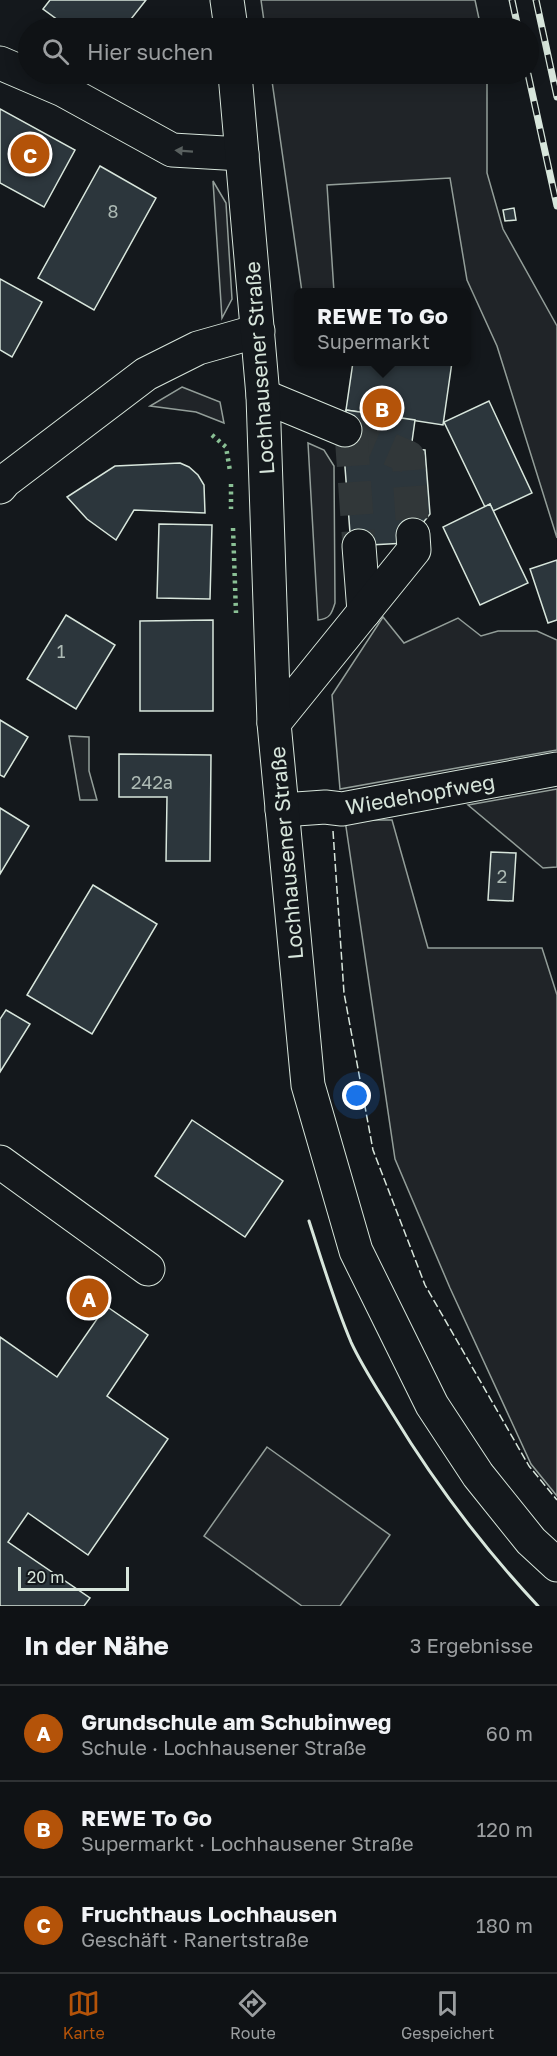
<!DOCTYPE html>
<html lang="de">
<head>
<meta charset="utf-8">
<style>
	body { margin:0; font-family:"Golos Text",sans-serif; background:#1d2022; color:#f1f3f6 }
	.scale { position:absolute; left:18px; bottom:15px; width:111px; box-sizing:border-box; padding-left:6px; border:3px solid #d8e6dc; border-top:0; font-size:16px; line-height:21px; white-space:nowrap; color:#d8e6dc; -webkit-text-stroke:4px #14181c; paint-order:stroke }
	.you { position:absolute; left:357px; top:1096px; width:21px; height:21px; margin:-15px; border:4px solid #fff; border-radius:50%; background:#1a73e8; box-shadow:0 0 0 9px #1a73e833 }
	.badge { display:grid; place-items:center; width:39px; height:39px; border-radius:50%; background:#b45309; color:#fff; font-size:20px; font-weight:700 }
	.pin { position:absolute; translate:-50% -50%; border:3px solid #fff; box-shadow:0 2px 6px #0006 }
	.popup { position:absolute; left:294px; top:288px; width:177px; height:78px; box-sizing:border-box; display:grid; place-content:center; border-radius:9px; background:#0f1215; filter:drop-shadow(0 2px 4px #0005); font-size:20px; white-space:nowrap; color:#9b9ea0 }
	.popup b { font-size:22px; color:#f1f3f6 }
	.popup::after { content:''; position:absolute; left:50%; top:100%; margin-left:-12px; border:12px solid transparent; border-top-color:#0f1215 }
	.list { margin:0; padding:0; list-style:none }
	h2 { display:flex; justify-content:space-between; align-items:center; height:78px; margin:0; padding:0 24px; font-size:26px }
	h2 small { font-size:20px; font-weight:400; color:#9b9ea0 }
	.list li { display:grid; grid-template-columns:39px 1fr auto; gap:18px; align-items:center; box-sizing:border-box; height:96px; padding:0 24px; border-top:2px solid #2f3234 }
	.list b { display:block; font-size:22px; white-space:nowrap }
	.list p { margin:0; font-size:20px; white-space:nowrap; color:#9b9ea0 }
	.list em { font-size:20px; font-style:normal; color:#9b9ea0 }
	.icon { flex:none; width:33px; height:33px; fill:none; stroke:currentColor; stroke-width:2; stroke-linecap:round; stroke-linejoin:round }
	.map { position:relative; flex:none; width:557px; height:1606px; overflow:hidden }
	.search { position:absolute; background:#0f1215; box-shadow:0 3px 15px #0003; left:18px; right:18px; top:18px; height:66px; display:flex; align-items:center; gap:15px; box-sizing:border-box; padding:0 21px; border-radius:33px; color:#9b9ea0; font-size:22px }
	.sheet { height:366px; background:#0f1215 }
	nav { display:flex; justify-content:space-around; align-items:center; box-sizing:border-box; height:84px; border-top:2px solid #2f3234; background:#0f1215; font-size:16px; color:#9b9ea0 }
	nav a { display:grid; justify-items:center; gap:3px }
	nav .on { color:#b45309 }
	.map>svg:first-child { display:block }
	.green { fill:#202428; stroke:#939e99; stroke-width:1.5 }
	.building { fill:#2c363c; stroke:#d8e6dc; stroke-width:1.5 }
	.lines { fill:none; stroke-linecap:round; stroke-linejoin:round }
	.minor-tunnel { stroke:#313739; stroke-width:33; stroke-dasharray:33 16; stroke-linecap:butt }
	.minor-casing { stroke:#d8e6dc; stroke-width:35 }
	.major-casing { stroke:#d8e6dc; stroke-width:35 }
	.minor { stroke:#14181c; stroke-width:33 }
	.major { stroke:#14181c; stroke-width:33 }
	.rail-casing { stroke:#d8e6dc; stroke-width:7 }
	.rail { stroke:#14181c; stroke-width:4.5; stroke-dasharray:14; stroke-linecap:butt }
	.hedge { stroke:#8ac095; stroke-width:4.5; stroke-dasharray:3 4.5; stroke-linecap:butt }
	.fence { stroke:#d8e6dc; stroke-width:1.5; stroke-dasharray:8 3; stroke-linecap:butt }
	.wall { stroke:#d8e6dc; stroke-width:3 }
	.oneway { fill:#59605f }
	.labels { text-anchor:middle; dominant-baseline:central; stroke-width:4.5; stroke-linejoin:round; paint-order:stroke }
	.number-label { font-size:18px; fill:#adbab4 }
	.street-label { font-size:21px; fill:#d8e6dc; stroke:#14181c }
</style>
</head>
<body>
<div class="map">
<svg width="557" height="1606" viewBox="0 0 557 1606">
	<rect width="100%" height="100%" fill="#14181c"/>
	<!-- green -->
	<g class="green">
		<polygon points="261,0 475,0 481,28 265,28"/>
		<polygon points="271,74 487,74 487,173 503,229 557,326 557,538 497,346 467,280 450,178 327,185 334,292 302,292"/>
		<polygon points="213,181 226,203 232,299 222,318"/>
		<polygon points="182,387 220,402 224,423 196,412 150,406"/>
		<path d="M 308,443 L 324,450 L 334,466 L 335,603 C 332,613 330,619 318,620 Z"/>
		<polygon points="383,617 404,643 458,618 481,636 498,631 537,631 557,640 557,750 340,789 332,695"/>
		<polygon points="69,736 89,737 89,771 97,800 80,800"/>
		<polygon points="557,789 557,867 543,868 468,805"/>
		<polygon points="345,820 392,820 428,948 542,948 557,995 557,1496 531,1464 450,1288 395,1159"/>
		<polygon points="267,1447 390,1535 340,1606 302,1606 204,1536"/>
	</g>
	<!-- building -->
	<g class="building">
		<polygon points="50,0 146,0 124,28 69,28 43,9"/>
		<polygon points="0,109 75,150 44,207 0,183"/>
		<polygon points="100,166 156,198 94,310 38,278"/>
		<polygon points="514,208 516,220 505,221 503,210"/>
		<polygon points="0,279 42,302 12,357 0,350"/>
		<polygon points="353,362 452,362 443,425 346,410"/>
		<polygon points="489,401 532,493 493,511 490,504 485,507 444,422"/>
		<polygon points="346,410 415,420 411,449 425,450 430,514 407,543 351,546 344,454"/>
		<polygon points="180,463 189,467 198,475 204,485 205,513 134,510 116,540 87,519 67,497 115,466"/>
		<polygon points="490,504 528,583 480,605 443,527"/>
		<polygon points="159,524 212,525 210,599 157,598"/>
		<polygon points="557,560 557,620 548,623 530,569"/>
		<polygon points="66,615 115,645 76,709 27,679"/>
		<polygon points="213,620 213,711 140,711 140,621"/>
		<polygon points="0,720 28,737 4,777 0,775"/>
		<polygon points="119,754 211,755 210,861 166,861 167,797 119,797"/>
		<polygon points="0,808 29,826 0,874"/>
		<polygon points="491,852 516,853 513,901 488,900"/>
		<polygon points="93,885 157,924 92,1034 27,995"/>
		<polygon points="6,1010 30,1024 0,1072 0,1019"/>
		<polygon points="192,1120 283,1181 245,1237 155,1176"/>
		<polygon points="106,1306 148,1335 107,1396 168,1439 88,1555 28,1513 8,1542 90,1598 84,1606 0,1606 0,1337 57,1377"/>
	</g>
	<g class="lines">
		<!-- minor-tunnel -->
		<g class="minor-tunnel">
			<polyline points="345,430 408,457 413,535"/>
			<polyline points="351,433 359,546"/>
		</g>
		<defs>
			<g id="minor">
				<polyline points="0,63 63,90 172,150 242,154"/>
				<polyline points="263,396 345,430"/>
				<polyline points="0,487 5,481 146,374 198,348 258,331"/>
				<polyline points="359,546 364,612"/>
				<polyline points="274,723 414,550 413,535"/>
				<polyline points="282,810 325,807 342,809 557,769"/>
				<polyline points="0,1162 148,1269"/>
			</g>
			<g id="major">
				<polyline points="227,0 231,28"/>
				<polyline points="235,74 263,396 274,723 308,1085 356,1251 432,1405 478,1475 531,1541 557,1565"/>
			</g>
		</defs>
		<!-- minor casing -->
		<use href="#minor" class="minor-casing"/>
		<!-- major casing -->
		<use href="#major" class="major-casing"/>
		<!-- minor -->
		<use href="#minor" class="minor"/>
		<!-- major -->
		<use href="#major" class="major"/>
		<defs>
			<g id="rail">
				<polyline points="512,0 518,28"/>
				<polyline points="536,0 557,97"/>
				<polyline points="528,74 557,206"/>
			</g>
		</defs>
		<!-- rail casing -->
		<use href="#rail" class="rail-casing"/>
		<!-- rail -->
		<use href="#rail" class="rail"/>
		<!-- hedge -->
		<g class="hedge">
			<polyline points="212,435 226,447 230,471"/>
			<polyline points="231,484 231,509"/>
			<polyline points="233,528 236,613"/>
		</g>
		<!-- fence -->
		<polyline class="fence" points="333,831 344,993 373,1150 425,1285 529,1466 557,1500"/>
		<!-- wall -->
		<path class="wall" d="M 309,1221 C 322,1261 334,1302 351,1342 C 362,1366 378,1390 392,1413 C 435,1484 481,1545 538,1606"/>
	</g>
	<!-- one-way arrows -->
	<defs><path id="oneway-solid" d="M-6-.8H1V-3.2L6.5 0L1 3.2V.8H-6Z" transform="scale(1.5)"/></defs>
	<use class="oneway" href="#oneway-solid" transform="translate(184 151) rotate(-176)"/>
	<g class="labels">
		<!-- number labels -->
		<g class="number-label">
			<text x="113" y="211">8</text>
			<text x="61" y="651">1</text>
			<text x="152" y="782">242a</text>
			<text x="502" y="876">2</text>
		</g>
		<!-- street labels -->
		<g class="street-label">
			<text transform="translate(259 368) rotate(-94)">Lochhausener Straße</text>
			<text transform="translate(420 794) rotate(-10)">Wiedehopfweg</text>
			<text transform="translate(286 853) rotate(-95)">Lochhausener Straße</text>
		</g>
	</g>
</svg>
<div class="scale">20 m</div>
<div class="you"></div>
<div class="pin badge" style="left:89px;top:1298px">A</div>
<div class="pin badge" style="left:382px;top:408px">B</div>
<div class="popup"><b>REWE To Go</b>Supermarkt</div>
<div class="pin badge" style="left:30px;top:154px">C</div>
<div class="search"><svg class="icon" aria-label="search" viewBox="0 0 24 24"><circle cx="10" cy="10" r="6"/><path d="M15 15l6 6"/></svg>Hier suchen</div>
</div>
<section class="sheet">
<h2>In der Nähe<small>3 Ergebnisse</small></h2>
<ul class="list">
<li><span class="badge">A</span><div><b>Grundschule am Schubinweg</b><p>Schule · Lochhausener Straße</p></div><em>60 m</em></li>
<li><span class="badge">B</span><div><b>REWE To Go</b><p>Supermarkt · Lochhausener Straße</p></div><em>120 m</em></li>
<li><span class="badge">C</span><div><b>Fruchthaus Lochhausen</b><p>Geschäft · Ranertstraße</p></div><em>180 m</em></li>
</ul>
</section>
<nav>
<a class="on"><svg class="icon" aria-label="map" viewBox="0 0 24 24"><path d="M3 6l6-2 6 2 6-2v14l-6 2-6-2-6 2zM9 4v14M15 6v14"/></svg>Karte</a>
<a><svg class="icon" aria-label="directions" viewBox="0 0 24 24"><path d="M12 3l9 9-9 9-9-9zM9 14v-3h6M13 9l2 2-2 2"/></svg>Route</a>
<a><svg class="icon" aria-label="saved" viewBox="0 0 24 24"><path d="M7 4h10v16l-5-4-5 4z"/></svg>Gespeichert</a>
</nav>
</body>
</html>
